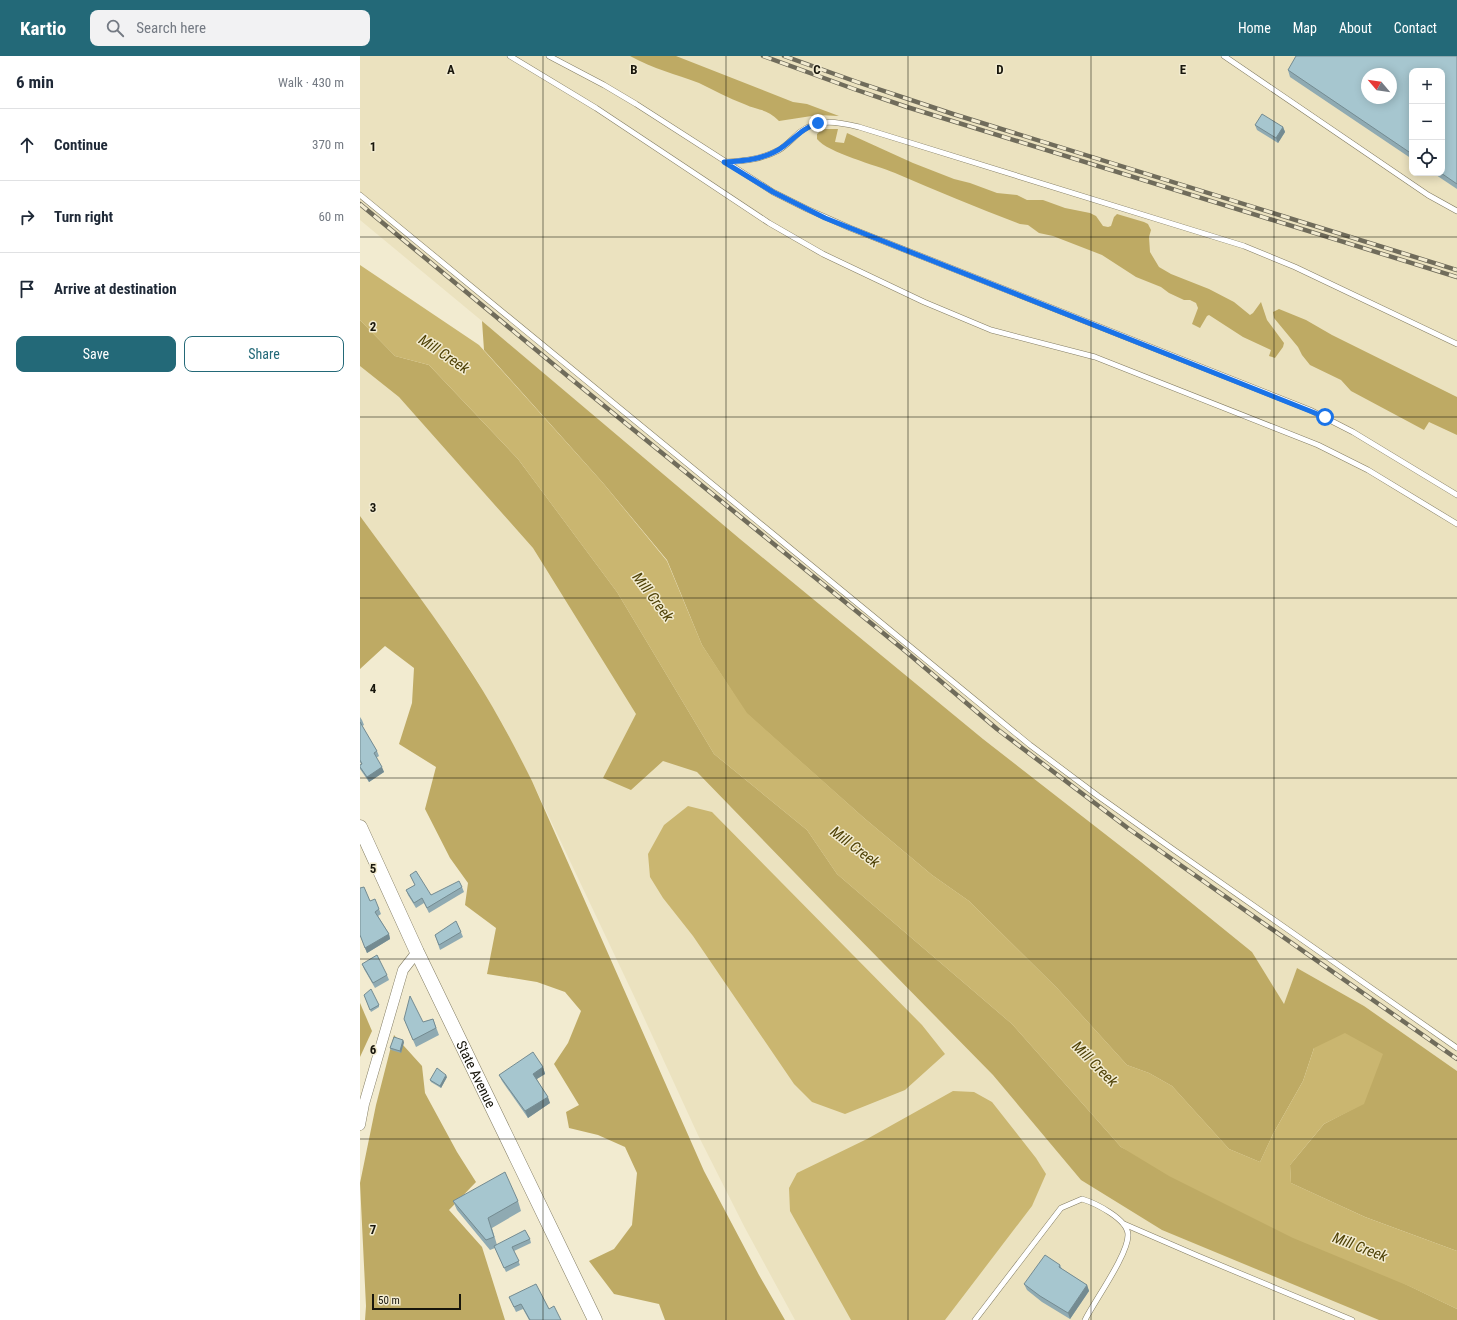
<!DOCTYPE html>
<html lang="en">
<head>
<meta charset="utf-8">
<style>
	body { margin:0; font-family:"Roboto Condensed",sans-serif; background:#f2f2f3; color:#1f2937 }
	.controls { position:absolute; right:12px; top:12px; display:grid; overflow:hidden; border-radius:8px; box-shadow:0 2px 10px #0003 }
	.controls button { width:36px; height:36px; display:grid; place-items:center; padding:0; border:0; border-bottom:1px solid #e0e1e3; background:#fff; color:#1f2937; font:20px sans-serif }
	.compass { position:absolute; left:1001px; top:12px; width:36px; height:36px; border-radius:50%; background:#fff; box-shadow:0 2px 10px #0003; rotate:299deg }
	.scale { position:absolute; left:12px; bottom:10px; width:89px; box-sizing:border-box; padding-left:4px; border:2px solid #18160c; border-top:0; font-size:11px; line-height:14px; white-space:nowrap; color:#18160c; -webkit-text-stroke:3px #f2ebd0; paint-order:stroke }
	.stop { position:absolute; width:12px; height:12px; margin:-9px; border:3px solid #1a73e8; border-radius:50%; background:#fff }
	.stop.end { background:#1a73e8; border-color:#fff; box-shadow:0 1px 4px #0008 }
	.list { margin:0; padding:0; list-style:none }
	h2 { display:flex; justify-content:space-between; align-items:center; height:52px; margin:0; padding:0 16px; font-size:17px }
	h2 small { font-size:13px; font-weight:400; color:#747a83 }
	.list li { display:grid; grid-template-columns:26px 1fr auto; gap:12px; align-items:center; box-sizing:border-box; height:72px; padding:0 16px; border-top:1px solid #e0e1e3 }
	.list b { display:block; font-size:15px; white-space:nowrap }
	.list em { font-size:13px; font-style:normal; color:#747a83 }
	.actions { display:flex; gap:8px; padding:12px 16px }
	.actions a { flex:1; padding:9px 0; border:1px solid #236978; border-radius:8px; text-align:center; font-size:14px; color:#236978 }
	.actions .main { background:#236978; color:#fff }
	.icon { flex:none; width:22px; height:22px; fill:none; stroke:currentColor; stroke-width:2; stroke-linecap:round; stroke-linejoin:round }
	.map { position:relative; flex:none; width:1097px; height:1264px; overflow:hidden }
	header { display:flex; align-items:center; gap:24px; box-sizing:border-box; height:56px; padding:0 20px; background:#236978; color:#fff }
	header strong { font-size:19px }
	nav { display:flex; gap:22px; margin-inline-start:auto; font-size:14px }
	.search { width:280px; height:36px; background:#f2f2f3; display:flex; align-items:center; gap:10px; box-sizing:border-box; padding:0 14px; border-radius:8px; color:#747a83; font-size:15px }
	main { display:flex }
	aside { flex:1; background:#fff }
	.map>svg:first-child { display:block }
	.built { fill:#ebe2bf; fill-rule:evenodd }
	.forest { fill:#beaa64 }
	.water { fill:#cab670 }
	.lines { fill:none; stroke-linecap:round; stroke-linejoin:round }
	.lane-casing { stroke:#827c63; stroke-width:6 }
	.street-casing { stroke:#827c63; stroke-width:11 }
	.secondary-casing { stroke:#827c63; stroke-width:15 }
	.lane { stroke:#fff; stroke-width:5 }
	.street { stroke:#fff; stroke-width:10 }
	.secondary { stroke:#fff; stroke-width:14 }
	.rail-casing { stroke:#706c5b; stroke-width:4.5 }
	.rail { stroke:#f2ebd0; stroke-width:3; stroke-dasharray:9; stroke-linecap:butt }
	.wall { fill:#8faab2 }
	.shaded-wall { fill:#748b91 }
	.building { fill:#a6c6cf; stroke:#748b91; fill-rule:evenodd }
	.route { stroke:#1a73e8; stroke-width:5 }
	.grid { fill:none; stroke:#18160c; stroke-width:1; stroke-opacity:0.55 }
	.labels { text-anchor:middle; dominant-baseline:central; stroke-width:3; stroke-linejoin:round; paint-order:stroke }
	.street-label { font-size:14px; fill:#18160c; stroke:#f2ebd0 }
	.water-label { font-size:15px; font-style:italic; fill:#4e4106; stroke:#f2ebd0 }
	.grid-label { font-size:13px; text-anchor:middle; font-weight:bold; fill:#18160c; stroke:#f2ebd0; stroke-width:3; stroke-linejoin:round; paint-order:stroke }
</style>
</head>
<body>
<header>
<strong>Kartio</strong>
<div class="search"><svg class="icon" aria-label="search" viewBox="0 0 24 24"><circle cx="10" cy="10" r="6"/><path d="M15 15l6 6"/></svg>Search here</div>
<nav><a>Home</a><a>Map</a><a>About</a><a>Contact</a></nav>
</header>
<main>
<aside>
<h2>6 min<small>Walk · 430 m</small></h2>
<ul class="list">
<li><svg class="icon" aria-label="ahead" viewBox="0 0 24 24"><path d="M12 20V5M6 11l6-6 6 6"/></svg><div><b>Continue</b></div><em>370 m</em></li>
<li><svg class="icon" aria-label="right" viewBox="0 0 24 24"><path d="M7 20v-9h11M14 6l5 5-5 5"/></svg><div><b>Turn right</b></div><em>60 m</em></li>
<li><svg class="icon" aria-label="arrive" viewBox="0 0 24 24"><path d="M6 21V4h12l-3 4 3 4H6"/></svg><div><b>Arrive at destination</b></div></li>
</ul>
<div class="actions"><a class="main">Save</a><a>Share</a></div>
</aside>
<div class="map">
<svg width="1097" height="1264" viewBox="0 0 1097 1264">
	<rect width="100%" height="100%" fill="#f2ebd0"/>
	<!-- built -->
	<g class="built">
		<path d="M 0,0 L 1097,0 L 1097,1015 L 1004,950 L 937,912 L 924,949 L 892,896 L 781,806 L 623,683 L 380,483 L 122,265 L 0,164 ZM 1052,15 L 1082,15 L 1082,117 L 1052,117 ZM 1007,18 L 1031,18 L 1031,42 L 1007,42 Z"/>
		<polygon points="0,264 1097,1253 1097,1264 435,1264 385,1172 338,1079 274,940 172,725 143,669 113,618 93,588 0,460"/>
	</g>
	<!-- forest -->
	<g class="forest">
		<path d="M 270,0 L 316,0 L 433,46 L 447,48 L 479,60 L 458,59 L 419,65 C 406,52 399,55 384,48 C 368,42 354,34 339,27 C 315,18 294,13 270,0 Z"/>
		<path d="M 463,73 L 478,73 L 475,86 L 484,87 L 487,77 L 553,107 L 594,123 L 610,127 L 637,137 L 657,139 L 667,144 L 683,144 L 705,152 L 730,157 L 736,160 L 743,170 L 748,171 L 751,170 L 754,161 L 757,158 L 784,166 L 788,168 L 791,174 L 789,181 L 790,196 L 799,211 L 811,218 L 849,233 L 874,246 L 890,259 L 893,257 L 901,246 L 907,264 L 924,287 L 923,291 L 915,302 L 909,300 L 911,294 L 883,281 L 849,259 L 847,260 L 840,272 L 832,268 L 838,252 L 836,247 L 830,244 L 824,244 L 809,237 L 801,231 L 776,221 L 742,199 L 693,180 L 679,177 L 668,169 L 660,168 C 618,152 576,135 535,117 C 516,109 468,97 457,83 L 457,78 Z"/>
		<polygon points="919,253 946,264 972,279 1097,341 1097,379 1069,366 1064,374 991,335 981,324 950,309 942,299 938,291 914,262 913,256"/>
		<polygon points="0,264 35,300 69,309 158,403 257,536 354,698 447,774 477,818 652,968 761,1091 1097,1253 1097,1264 1019,1264 802,1174 721,1124 633,1019 468,851 337,716 303,705 271,734 243,722 276,658 173,492 39,341 0,310"/>
		<polygon points="122,265 380,483 623,683 781,806 892,896 924,948 937,912 1004,950 1097,1015 1097,1195 1005,1161 931,1127 930,1109 964,1068 1004,1047 954,992 943,1025 913,1078 900,1106 869,1093 812,1030 789,1017 767,1009 697,932 609,845 572,819 504,762 386,657 342,589 307,504 243,427 124,294"/>
		<path d="M 0,460 C 38,512 78,564 113,619 C 135,653 154,689 172,725 L 344,1115 L 399,1219 L 425,1264 L 305,1264 L 299,1248 L 254,1238 L 229,1205 L 254,1193 L 272,1169 L 277,1117 L 265,1091 L 238,1079 L 209,1072 L 206,1056 L 219,1049 L 194,1008 L 208,987 L 221,955 L 205,936 L 177,926 L 127,918 L 136,872 L 105,849 L 108,827 L 90,802 L 65,753 L 76,711 L 39,688 L 52,647 L 54,612 L 25,590 L 0,613 Z"/>
		<polygon points="0,947 12,975 0,1001"/>
		<polygon points="34,979 62,1010 65,1037 97,1096 116,1126 89,1154 122,1191 145,1264 5,1264 6,1250 0,1127 16,1049"/>
	</g>
	<!-- water -->
	<g class="water">
		<polygon points="0,209 119,289 243,427 307,505 342,589 387,657 504,762 572,819 609,845 697,932 767,1009 789,1017 812,1030 869,1093 900,1106 913,1078 943,1025 954,992 985,977 1023,998 1004,1048 964,1068 930,1109 931,1127 1005,1161 1097,1195 1097,1253 1051,1231 933,1182 809,1120 761,1091 652,968 477,818 447,774 354,698 257,536 158,403 69,309 35,300 0,264"/>
		<polygon points="328,750 352,756 562,969 585,998 545,1034 485,1058 452,1046 434,1028 333,880 303,842 290,821 288,798 304,769"/>
		<polygon points="593,1035 614,1036 632,1046 676,1102 686,1118 672,1150 585,1264 491,1264 430,1155 429,1132 437,1117 507,1083"/>
	</g>
	<g class="lines">
		<defs>
			<g id="lane">
				<polyline points="150,0 236,52 409,167 463,198 564,246 631,274 735,301 958,389 1008,414 1097,468"/>
				<polyline points="189,0 244,29 276,48 413,136 447,153 490,172 950,354 993,376 1097,439"/>
				<polyline points="864,0 1068,139 1097,155"/>
				<path d="M 366,106 C 385,105 402,103 419,94 C 427,89 433,82 440,76 C 458,62 478,66 499,71 L 884,190 L 935,211 L 1097,288"/>
				<polyline points="0,139 670,689 738,740 814,794 1097,992"/>
				<polyline points="764,1168 838,1200 992,1264"/>
				<path d="M 615,1264 L 701,1152 L 722,1143 C 735,1147 768,1163 768,1179 C 768,1199 735,1244 725,1264"/>
			</g>
			<polyline id="street" points="0,1069 4,1048 43,914 57,896"/>
			<g id="secondary">
				<path id="s1" d="M 0,771 L 57,896 L 235,1264"/>
			</g>
		</defs>
		<!-- lane casing -->
		<use href="#lane" class="lane-casing"/>
		<!-- street casing -->
		<use href="#street" class="street-casing"/>
		<!-- secondary casing -->
		<use href="#secondary" class="secondary-casing"/>
		<!-- lane -->
		<use href="#lane" class="lane"/>
		<!-- street -->
		<use href="#street" class="street"/>
		<!-- secondary -->
		<use href="#secondary" class="secondary"/>
		<defs>
			<g id="rail">
				<polyline points="403,0 494,33 547,51 1097,221"/>
				<polyline points="424,0 497,26 593,58 1097,214"/>
				<polyline points="0,148 210,322 544,594 637,673 769,773 1097,1003"/>
			</g>
		</defs>
		<!-- rail casing -->
		<use href="#rail" class="rail-casing"/>
		<!-- rail -->
		<use href="#rail" class="rail"/>
	</g>
	<!-- wall -->
	<g class="wall">
		<polygon points="1097,0 1097,133 1073,117 1082,117 1052,15 1052,103 930,21 928,14"/>
		<polygon points="895,69 923,71 925,76 918,87 897,74"/>
		<polygon points="0,661 2,664 4,669 2,670 17,695 19,700 16,702 24,716 9,726 0,713 0,709 1,708 0,706"/>
		<polygon points="50,819 71,839 102,831 104,836 69,857 64,847 56,852 48,839 46,834 55,829"/>
		<polygon points="10,845 19,853 21,858 18,860 29,878 30,883 7,897 0,879"/>
		<polygon points="101,876 103,881 80,894 75,879"/>
		<polygon points="2,908 27,919 29,924 15,932 4,913"/>
		<polygon points="4,939 19,949 19,951 11,956"/>
		<polygon points="44,963 63,966 73,963 79,979 56,991"/>
		<polygon points="44,986 41,997 31,994 30,992"/>
		<polygon points="183,1011 185,1018 177,1023 190,1047 168,1062 142,1025 139,1019"/>
		<polygon points="87,1021 81,1032 71,1026 70,1024"/>
		<polygon points="93,1145 158,1145 161,1155 132,1172 137,1189 170,1183 171,1187 154,1195 160,1209 146,1216 135,1192 130,1194 97,1154"/>
		<polygon points="700,1209 702,1213 727,1229 729,1235 710,1263 682,1246 667,1234 664,1228"/>
		<polygon points="149,1241 189,1253 201,1264 169,1264 163,1253 156,1256"/>
	</g>
	<!-- shaded-wall -->
	<g class="shaded-wall">
		<polygon points="923,71 925,76 918,87 916,82"/>
		<polygon points="22,711 24,716 9,726 7,721"/>
		<polygon points="29,878 30,883 7,897 5,892"/>
		<polygon points="43,984 44,986 41,997 40,995"/>
		<polygon points="183,1011 185,1018 175,1024 173,1018"/>
		<polygon points="86,1019 87,1021 81,1032 80,1030"/>
		<polygon points="188,1041 190,1047 168,1062 165,1055"/>
		<polygon points="727,1229 729,1235 710,1263 708,1257"/>
	</g>
	<!-- building -->
	<g class="building">
		<path d="M 936,0 L 1097,0 L 1097,128 L 1081,117 L 1082,117 L 1082,15 L 1052,15 L 1052,98 L 928,14 ZM 1007,18 L 1031,18 L 1031,42 L 1007,42 Z"/>
		<polygon points="902,58 923,71 916,82 895,69"/>
		<polygon points="0,666 17,695 14,697 22,711 7,721 0,711 0,709 2,708 0,704"/>
		<polygon points="56,815 71,839 99,825 102,831 67,852 62,842 54,847 46,834 55,829 50,819"/>
		<polygon points="4,831 10,845 15,843 19,853 15,856 29,878 5,892 0,879 0,832"/>
		<polygon points="96,865 101,876 79,889 75,879"/>
		<polygon points="17,899 27,919 13,927 2,908"/>
		<polygon points="11,933 19,949 10,954 4,939"/>
		<polygon points="50,940 63,966 73,963 76,972 53,984 44,963"/>
		<polygon points="34,981 43,984 40,995 30,992"/>
		<polygon points="173,996 183,1011 173,1018 188,1041 165,1055 139,1019"/>
		<polygon points="77,1012 86,1019 80,1030 70,1024"/>
		<polygon points="145,1116 158,1145 128,1162 134,1181 126,1184 93,1145"/>
		<polygon points="165,1174 170,1183 152,1191 159,1205 144,1212 134,1190"/>
		<polygon points="685,1199 700,1209 699,1211 727,1229 708,1257 680,1240 664,1228"/>
		<polygon points="176,1228 189,1253 194,1250 201,1264 170,1264 161,1248 154,1251 149,1241"/>
	</g>
	<g class="lines">
		<!-- route -->
		<path class="route" d="M 458,67 C 443,72 436,81 424,90 C 407,103 385,105 364,106 L 413,136 L 465,162 L 965,361"/>
	</g>
	<!-- grid -->
	<path class="grid" d="M 183,0 L 183,1264M 366,0 L 366,1264M 548,0 L 548,1264M 731,0 L 731,1264M 914,0 L 914,1264M 0,181 L 1097,181M 0,361 L 1097,361M 0,542 L 1097,542M 0,722 L 1097,722M 0,903 L 1097,903M 0,1083 L 1097,1083"/>
	<g class="labels">
		<!-- street labels -->
		<g class="street-label">
			<text stroke="none"><textPath href="#s1" startOffset="273">State Avenue</textPath></text>
		</g>
		<!-- water labels -->
		<g class="water-label">
			<text transform="translate(84 298) rotate(34)">Mill Creek</text>
			<text transform="translate(293 541) rotate(53)">Mill Creek</text>
			<text transform="translate(495 791) rotate(37)">Mill Creek</text>
			<text transform="translate(735 1008) rotate(45)">Mill Creek</text>
			<text transform="translate(1000 1191) rotate(21)">Mill Creek</text>
		</g>
	</g>
	<g class="grid-label">
		<text x="91" y="18">A</text>
		<text x="274" y="18">B</text>
		<text x="457" y="18">C</text>
		<text x="640" y="18">D</text>
		<text x="823" y="18">E</text>
		<text x="13" y="95">1</text>
		<text x="13" y="275">2</text>
		<text x="13" y="456">3</text>
		<text x="13" y="637">4</text>
		<text x="13" y="817">5</text>
		<text x="13" y="998">6</text>
		<text x="13" y="1178">7</text>
	</g>
</svg>
<div class="controls">
<button>+</button>
<button>−</button>
<button><svg class="icon" aria-label="locate" viewBox="0 0 24 24"><circle cx="12" cy="12" r="6"/><path d="M12 2v4M12 18v4M2 12h4M18 12h4"/></svg></button>
</div>
<svg class="compass" viewBox="-18 -18 36 36"><path d="M0-13l5 13h-10z" fill="#e53935"/><path d="M0 13l5-13h-10z" fill="#747a83"/></svg>
<div class="scale">50 m</div>
<div class="stop" style="left:965px;top:361px"></div>
<div class="stop end" style="left:458px;top:67px"></div>
</div>
</main>
</body>
</html>
